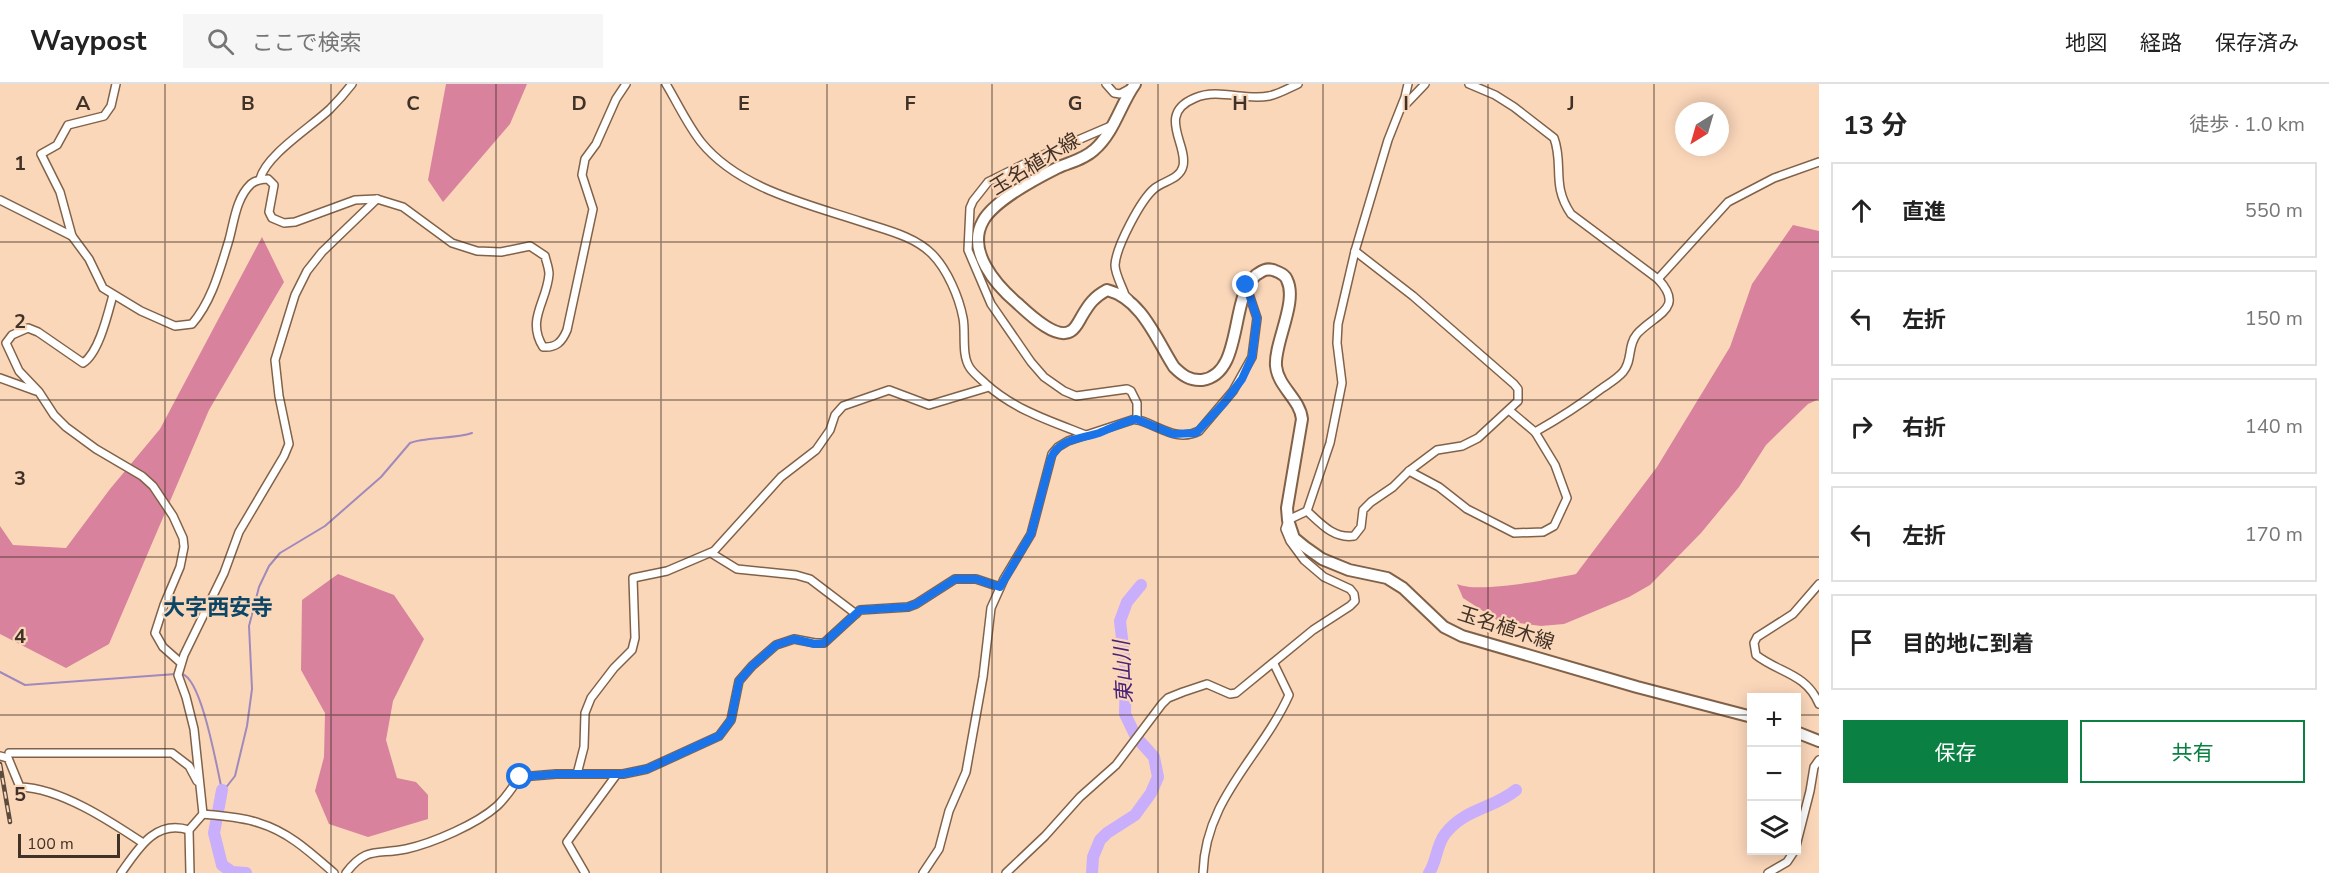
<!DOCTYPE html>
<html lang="ja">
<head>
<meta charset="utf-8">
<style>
	body { margin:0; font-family:"Nunito Sans","Noto Sans JP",sans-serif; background:#f6f6f6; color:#222 }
	.controls { position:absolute; right:18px; bottom:18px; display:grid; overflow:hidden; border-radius:0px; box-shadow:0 3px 15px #0003 }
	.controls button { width:54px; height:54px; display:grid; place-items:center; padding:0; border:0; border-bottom:2px solid #e0e0e0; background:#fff; color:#222; font:30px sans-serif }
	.compass { position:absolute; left:1675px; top:18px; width:54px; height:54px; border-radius:50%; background:#fff; box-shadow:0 3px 15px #0003; rotate:217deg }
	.scale { position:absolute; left:18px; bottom:15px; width:102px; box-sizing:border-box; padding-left:6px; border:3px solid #413227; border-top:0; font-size:16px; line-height:21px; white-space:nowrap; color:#413227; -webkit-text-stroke:4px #fbd7ba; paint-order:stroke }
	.stop { position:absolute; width:18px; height:18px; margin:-14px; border:4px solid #1a73e8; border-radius:50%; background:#fff }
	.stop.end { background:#1a73e8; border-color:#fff; box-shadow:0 2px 6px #0008 }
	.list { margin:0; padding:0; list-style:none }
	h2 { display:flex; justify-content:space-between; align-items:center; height:78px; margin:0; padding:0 24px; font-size:26px }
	h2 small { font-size:20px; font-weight:400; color:#767676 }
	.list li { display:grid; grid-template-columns:39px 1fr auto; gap:18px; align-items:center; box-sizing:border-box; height:96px; margin:0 12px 12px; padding:0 12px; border:2px solid #e0e0e0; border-radius:0px }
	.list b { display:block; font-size:22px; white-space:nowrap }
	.list em { font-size:20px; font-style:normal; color:#767676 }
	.actions { display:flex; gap:12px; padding:18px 24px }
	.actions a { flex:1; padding:14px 0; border:2px solid #0b8043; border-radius:0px; text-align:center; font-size:21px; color:#0b8043 }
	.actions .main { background:#0b8043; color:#fff }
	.icon { flex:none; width:33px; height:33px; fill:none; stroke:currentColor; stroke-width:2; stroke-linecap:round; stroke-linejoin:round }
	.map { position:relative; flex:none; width:1819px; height:789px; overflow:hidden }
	header { display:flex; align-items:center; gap:36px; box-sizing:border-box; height:84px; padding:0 30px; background:#fff; border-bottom:2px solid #e0e0e0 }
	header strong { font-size:28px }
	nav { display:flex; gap:33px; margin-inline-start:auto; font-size:21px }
	.search { width:420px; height:54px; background:#f6f6f6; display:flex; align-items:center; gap:15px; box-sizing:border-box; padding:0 21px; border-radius:0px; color:#767676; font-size:22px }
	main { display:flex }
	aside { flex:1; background:#fff }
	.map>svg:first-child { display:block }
	.forest { fill:#d8829d }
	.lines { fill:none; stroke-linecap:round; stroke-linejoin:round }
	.stream { stroke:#a089bb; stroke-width:2 }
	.river { stroke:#c9aefb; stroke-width:12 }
	.minor-casing { stroke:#816248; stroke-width:10 }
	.secondary-casing { stroke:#816248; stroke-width:14 }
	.minor { stroke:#fff; stroke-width:7 }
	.secondary { stroke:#fff; stroke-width:10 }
	.rail-casing { stroke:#5c4a3c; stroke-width:4.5 }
	.rail { stroke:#fbd7ba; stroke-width:2; stroke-dasharray:7; stroke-linecap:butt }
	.route { stroke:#1a73e8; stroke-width:8 }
	.grid { fill:none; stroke:#413227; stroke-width:1.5; stroke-opacity:0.55 }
	.labels { text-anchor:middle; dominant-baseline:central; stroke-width:4.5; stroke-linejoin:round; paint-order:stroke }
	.street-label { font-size:20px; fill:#413227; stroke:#fbd7ba }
	.water-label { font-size:21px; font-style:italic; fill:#492279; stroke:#fbd7ba }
	.quarter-label { font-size:22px; font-weight:bold; fill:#0b4667; stroke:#fbd7ba }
	.grid-label { font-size:20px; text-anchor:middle; font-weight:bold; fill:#413227; stroke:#fbd7ba; stroke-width:4.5; stroke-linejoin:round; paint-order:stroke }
</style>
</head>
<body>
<header>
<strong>Waypost</strong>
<div class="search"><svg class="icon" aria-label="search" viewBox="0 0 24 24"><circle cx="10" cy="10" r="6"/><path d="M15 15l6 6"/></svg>ここで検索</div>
<nav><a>地図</a><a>経路</a><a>保存済み</a></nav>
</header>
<main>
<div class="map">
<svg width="1819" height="789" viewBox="0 0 1819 789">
	<rect width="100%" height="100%" fill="#fbd7ba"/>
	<!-- forest -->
	<g class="forest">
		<polygon points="446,0 527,0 510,40 443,118 428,96"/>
		<path d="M 1793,141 L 1819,147 L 1819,315 L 1808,320 L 1766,361 L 1739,403 L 1701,449 L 1650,501 L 1629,513 L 1564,540 L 1541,542 L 1497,536 L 1463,514 L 1457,500 C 1479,510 1550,495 1576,490 L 1657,383 L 1730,263 L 1752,200 Z"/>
		<polygon points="262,153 284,198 209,326 109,560 66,584 0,550 0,442 13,461 66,464 110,405 160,345"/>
		<polygon points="338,490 394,511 424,555 393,617 386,656 397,694 416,698 428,711 428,735 368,753 329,740 315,707 324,673 325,629 301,586 302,516"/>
	</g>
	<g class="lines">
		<!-- stream -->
		<g class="stream">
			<polyline points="0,588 25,601 176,590"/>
			<path d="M 182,590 C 202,595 217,685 222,706 L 224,706 L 235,692 L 247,642 L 252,605 L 249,542 L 259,503 L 269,482 L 280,469 L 325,442 L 381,393 L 410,359 C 423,353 455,355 472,349"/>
		</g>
		<!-- river -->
		<g class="river">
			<polyline points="222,706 214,749 222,781 232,788 246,789"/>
			<polyline points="1092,789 1093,773 1100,756 1107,749 1135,731 1151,709 1158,693 1154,673 1136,653 1125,630 1126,589 1120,537 1127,518 1141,501"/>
			<path d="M 1429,789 C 1437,777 1436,762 1445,750 C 1465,724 1493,725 1516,706"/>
		</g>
		<defs>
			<g id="minor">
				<path d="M 116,0 L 111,22 L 104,32 L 68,41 L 57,61 L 41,70 L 60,108 L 72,152 L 89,175 L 103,204 L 141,227 L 175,242 L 192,240 C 212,217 220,185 229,156 C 234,138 236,114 251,100 C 256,96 261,95 268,95 L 274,101 L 269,128 L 272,134 L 284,139 L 295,138 L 355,116 L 377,115 L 403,123 L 452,159 L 477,167 L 501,168 L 530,162 L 545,172 C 546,177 549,184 549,190 C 547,218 526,235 543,263 C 556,264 562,258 567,246 L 593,125 L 582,91 L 585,75 L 596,60 L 616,15 L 626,0"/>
				<path d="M 666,0 C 678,20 687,40 701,58 C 739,105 808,120 862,138 C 886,146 914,152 932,170 C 947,185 959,213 963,234 C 966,249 961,271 970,284 C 974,290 981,295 986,300 C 1015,326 1050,337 1086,351"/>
				<polyline points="1106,0 1114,9 1120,10 1131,4"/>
				<path d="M 1469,0 L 1495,11 L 1514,23 L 1554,54 C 1564,81 1551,101 1571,130 L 1658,195 C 1686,225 1655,230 1637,250 C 1627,262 1633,276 1623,288 C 1617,295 1608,300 1601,305 C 1580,321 1558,335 1535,348 L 1510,327"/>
				<polyline points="1404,22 1425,0"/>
				<polyline points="1113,41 1036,74 988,98 973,117 970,124 968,166 991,220 1031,278 1044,293 1064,307 1076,312 1127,305 1131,307 1137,319 1137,336"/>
				<path d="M 260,95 C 266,71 311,43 330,25 C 338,17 345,9 352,0"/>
				<polyline points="0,116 72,152"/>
				<polyline points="1658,195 1728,118 1774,94 1819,78"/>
				<path d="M 113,211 C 108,229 99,269 83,279 L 38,248 L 28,244 L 12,251 L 6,259 L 19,287 L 39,308 L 54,331 L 66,343 L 96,365 L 142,392 L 153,402 L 173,432 L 183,454 L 184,463 L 180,483 L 164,521 L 155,549 L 163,563 L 181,579"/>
				<path d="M 1129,215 L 1125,211 C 1122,202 1115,190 1115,181 C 1116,163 1141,115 1155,104 C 1164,97 1180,95 1183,82 C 1188,60 1156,30 1195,14 C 1218,4 1245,17 1269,12 C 1279,10 1289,4 1298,0"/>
				<polyline points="0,294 36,307"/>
				<polyline points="1409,387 1439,403 1467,425 1514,449 1543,448 1554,442 1567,414 1555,381 1535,348"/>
				<path d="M 1307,427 C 1321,440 1334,455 1354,452 L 1361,443 L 1363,426 L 1371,418 L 1393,403 L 1409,387 L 1437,366 L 1462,362 L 1478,354 L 1518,317 L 1518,305 L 1514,300 L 1413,212 L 1355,167"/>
				<polyline points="711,469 737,485 796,491 810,495 856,530"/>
				<path d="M 1819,500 L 1793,530 L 1757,553 L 1754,559 L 1756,571 C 1779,589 1806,589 1819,620"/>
				<polyline points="9,669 172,669 189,682 197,697"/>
				<path d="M 0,672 L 8,674 L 20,703 C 60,704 110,737 143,759"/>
				<polyline points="577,690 584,663 585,629 591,614 614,584 632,566 635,554 633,494 667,487 714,467 781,393 816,366 830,346 835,331 843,322 889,306 929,321 989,303"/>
				<polyline points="203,730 194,645 186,613 178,591 184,571 224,489 239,448 284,372 289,360 279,312 275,276 295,211 307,187 322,168 377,115"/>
				<path d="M 203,730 C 221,732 242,733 259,739 C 289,748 311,769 334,789"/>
				<polyline points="1796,762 1810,707 1814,683 1819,676"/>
				<path d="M 121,789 C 138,765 155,735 189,746"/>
				<polyline points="190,789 189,746 203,730"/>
				<path d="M 346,789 C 366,762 377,771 406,765 C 433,759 477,740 497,722 C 506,714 513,702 520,693 L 556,690 L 623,690 L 647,685 L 719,652 L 731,636 L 739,597 L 752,582 L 776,561 L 794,555 L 815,559 L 824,559 L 860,526 L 908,523 L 916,520 L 955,495 L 976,495 L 1000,503"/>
				<polyline points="585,789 567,758 617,690"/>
				<path d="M 923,789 L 939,765 L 949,727 L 966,688 L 983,593 L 991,524 L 1004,495 L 1031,450 L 1052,370 L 1058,363 L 1068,357 L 1135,335 C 1157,340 1176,359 1199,347 L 1233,307 L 1252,273 L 1257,234 L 1247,204"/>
				<polyline points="1006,789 1045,752 1080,713 1116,681 1162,620 1168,614 1183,608 1207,600 1230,610 1236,609 1313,546 1350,522 1355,517 1354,510 1350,505 1324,493 1304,476 1290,457 1285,445 1288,436 1307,427 1330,359 1342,299 1337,259 1338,240 1355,167 1388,56 1405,13 1408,0"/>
				<path d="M 1203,789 C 1205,714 1261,673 1289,611 L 1274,580"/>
				<polyline points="1768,789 1787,778 1795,766"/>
			</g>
			<g id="secondary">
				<path d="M 1135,0 C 1120,21 1114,49 1094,66 C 1083,76 1070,78 1057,84 C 1037,94 994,117 983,137 C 966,167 996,201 1017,219 C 1028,229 1056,257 1071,247 C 1076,244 1079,237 1082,232 C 1089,220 1094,213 1107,206 C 1142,215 1156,255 1174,283 C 1182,291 1190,297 1202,296 C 1244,290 1229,214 1256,191 C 1262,187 1266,184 1273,186 C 1278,188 1285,190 1287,196 C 1298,218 1274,259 1276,282 C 1278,303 1300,315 1302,335 L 1287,424 L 1288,436 L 1294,454 L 1305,463 L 1322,475 L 1349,486 L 1387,494 L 1403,504 L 1444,543 L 1462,552 L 1637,603 L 1752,633"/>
				<polyline points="1796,648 1819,657"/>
			</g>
		</defs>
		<!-- minor casing -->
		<use href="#minor" class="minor-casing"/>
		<!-- secondary casing -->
		<use href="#secondary" class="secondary-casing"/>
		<!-- minor -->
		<use href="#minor" class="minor"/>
		<!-- secondary -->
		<use href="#secondary" class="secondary"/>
		<defs>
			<polyline id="rail" points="0,680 10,738"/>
		</defs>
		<!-- rail casing -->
		<use href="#rail" class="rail-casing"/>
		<!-- rail -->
		<use href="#rail" class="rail"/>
	</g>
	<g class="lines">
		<!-- route -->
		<path class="route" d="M 520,693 L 556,690 L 623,690 L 647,685 L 719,652 L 731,636 L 739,597 L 752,582 L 776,561 L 794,555 L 815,560 L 824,559 L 860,526 L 908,523 L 916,520 L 955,495 L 976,495 L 1000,503 L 1031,450 L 1051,374 C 1059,354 1082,355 1099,349 C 1112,344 1123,338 1136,335 L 1173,350 L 1196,349 L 1224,319 L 1242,295 L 1252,273 L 1257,234 L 1246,201"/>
	</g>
	<!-- grid -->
	<path class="grid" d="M 165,0 L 165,789M 331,0 L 331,789M 496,0 L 496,789M 661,0 L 661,789M 827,0 L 827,789M 992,0 L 992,789M 1158,0 L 1158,789M 1323,0 L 1323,789M 1488,0 L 1488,789M 1654,0 L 1654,789M 0,158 L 1819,158M 0,316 L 1819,316M 0,473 L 1819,473M 0,631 L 1752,631M 1796,631 L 1819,631"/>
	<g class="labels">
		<!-- street labels -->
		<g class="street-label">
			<text transform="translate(1035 80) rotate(-31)">玉名植木線</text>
			<text transform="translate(1506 544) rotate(18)">玉名植木線</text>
		</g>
		<!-- water labels -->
		<g class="water-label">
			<text transform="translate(1123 588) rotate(-93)">東山川</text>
		</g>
		<!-- quarter labels -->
		<g class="quarter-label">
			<text x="218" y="524">大字西安寺</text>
		</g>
	</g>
	<g class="grid-label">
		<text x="83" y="26">A</text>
		<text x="248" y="26">B</text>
		<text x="413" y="26">C</text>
		<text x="579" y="26">D</text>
		<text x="744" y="26">E</text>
		<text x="910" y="26">F</text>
		<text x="1075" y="26">G</text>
		<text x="1240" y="26">H</text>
		<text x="1406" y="26">I</text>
		<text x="1571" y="26">J</text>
		<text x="20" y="86">1</text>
		<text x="20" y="244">2</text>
		<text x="20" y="401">3</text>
		<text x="20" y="559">4</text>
		<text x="20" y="717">5</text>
	</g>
</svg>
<div class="controls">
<button>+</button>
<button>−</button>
<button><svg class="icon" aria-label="layers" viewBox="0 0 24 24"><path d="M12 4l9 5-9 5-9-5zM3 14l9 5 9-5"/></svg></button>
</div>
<svg class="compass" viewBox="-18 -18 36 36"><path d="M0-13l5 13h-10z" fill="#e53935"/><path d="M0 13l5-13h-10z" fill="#767676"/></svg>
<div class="scale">100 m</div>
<div class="stop" style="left:520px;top:693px"></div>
<div class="stop end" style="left:1246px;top:201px"></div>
</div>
<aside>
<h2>13 分<small>徒歩 · 1.0 km</small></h2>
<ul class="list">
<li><svg class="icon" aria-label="ahead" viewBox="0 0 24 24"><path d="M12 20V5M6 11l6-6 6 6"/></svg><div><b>直進</b></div><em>550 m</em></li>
<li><svg class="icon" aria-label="left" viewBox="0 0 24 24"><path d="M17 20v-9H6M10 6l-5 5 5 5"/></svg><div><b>左折</b></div><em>150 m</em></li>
<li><svg class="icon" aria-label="right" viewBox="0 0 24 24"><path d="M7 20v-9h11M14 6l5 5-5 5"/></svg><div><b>右折</b></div><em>140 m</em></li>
<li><svg class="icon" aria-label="left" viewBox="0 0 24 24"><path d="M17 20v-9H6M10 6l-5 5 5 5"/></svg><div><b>左折</b></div><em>170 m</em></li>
<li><svg class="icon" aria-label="arrive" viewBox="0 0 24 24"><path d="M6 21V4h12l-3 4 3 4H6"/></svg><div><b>目的地に到着</b></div></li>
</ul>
<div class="actions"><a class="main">保存</a><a>共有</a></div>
</aside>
</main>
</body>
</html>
